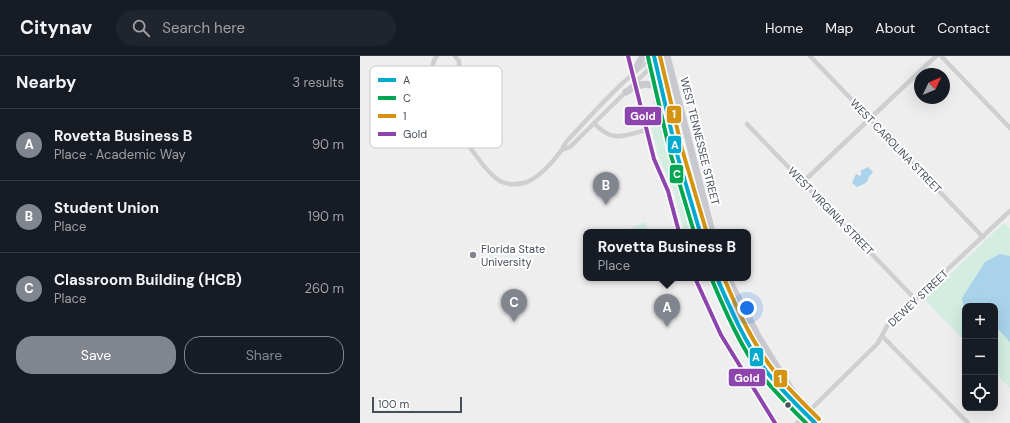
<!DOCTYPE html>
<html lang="en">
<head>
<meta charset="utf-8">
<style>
	body { margin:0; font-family:"DM Sans",sans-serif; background:#20242c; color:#f1f3f6 }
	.controls { position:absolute; right:12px; bottom:12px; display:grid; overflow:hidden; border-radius:8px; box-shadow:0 4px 16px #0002 }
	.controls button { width:36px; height:36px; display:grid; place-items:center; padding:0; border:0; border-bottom:1px solid #363941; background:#171b24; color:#f1f3f6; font:20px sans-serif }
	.compass { position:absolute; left:554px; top:12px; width:36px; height:36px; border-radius:50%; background:#171b24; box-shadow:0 4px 16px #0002; rotate:46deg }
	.scale { position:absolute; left:12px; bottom:10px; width:90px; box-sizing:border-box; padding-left:4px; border:2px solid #464e5a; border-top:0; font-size:11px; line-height:14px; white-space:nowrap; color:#464e5a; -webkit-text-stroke:3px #fff; paint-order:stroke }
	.you { position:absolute; left:387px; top:252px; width:14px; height:14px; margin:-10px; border:3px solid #fff; border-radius:50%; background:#1a73e8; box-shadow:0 0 0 6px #1a73e833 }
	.badge { display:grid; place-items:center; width:26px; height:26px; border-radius:50%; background:#81868e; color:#fff; font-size:13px; font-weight:700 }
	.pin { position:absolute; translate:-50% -33px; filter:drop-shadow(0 1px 2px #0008) }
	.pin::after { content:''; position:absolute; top:21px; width:14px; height:12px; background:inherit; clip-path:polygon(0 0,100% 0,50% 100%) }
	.popup { position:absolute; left:223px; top:173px; width:168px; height:52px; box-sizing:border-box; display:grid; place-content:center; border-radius:8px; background:#171b24; filter:drop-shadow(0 1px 3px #0005); font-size:13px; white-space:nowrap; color:#9ea1a6 }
	.popup b { font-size:15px; color:#f1f3f6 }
	.popup::after { content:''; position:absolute; left:50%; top:100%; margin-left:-8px; border:8px solid transparent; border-top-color:#171b24 }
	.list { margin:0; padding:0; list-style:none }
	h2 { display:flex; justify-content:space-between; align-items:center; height:52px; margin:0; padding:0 16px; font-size:17px }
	h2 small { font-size:13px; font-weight:400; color:#9ea1a6 }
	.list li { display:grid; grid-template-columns:26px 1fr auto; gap:12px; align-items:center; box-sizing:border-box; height:72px; padding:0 16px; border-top:1px solid #363941 }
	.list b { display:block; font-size:15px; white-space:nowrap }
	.list p { margin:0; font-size:13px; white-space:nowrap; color:#9ea1a6 }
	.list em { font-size:13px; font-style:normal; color:#9ea1a6 }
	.actions { display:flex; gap:8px; padding:12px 16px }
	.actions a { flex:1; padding:9px 0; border:1px solid #81868e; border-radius:16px; text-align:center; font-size:14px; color:#81868e }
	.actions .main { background:#81868e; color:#fff }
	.icon { flex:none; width:22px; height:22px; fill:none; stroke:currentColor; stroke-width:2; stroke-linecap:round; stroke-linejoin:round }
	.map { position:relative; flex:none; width:650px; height:367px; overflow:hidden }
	header { display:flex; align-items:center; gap:24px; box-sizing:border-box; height:56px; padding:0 20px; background:#171b24; border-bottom:1px solid #363941 }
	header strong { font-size:19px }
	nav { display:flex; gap:22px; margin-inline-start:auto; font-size:14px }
	.search { width:280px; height:36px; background:#20242c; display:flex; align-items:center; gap:10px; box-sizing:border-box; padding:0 14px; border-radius:22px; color:#9ea1a6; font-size:15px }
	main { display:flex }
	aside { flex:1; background:#171b24 }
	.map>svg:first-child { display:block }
	.green { fill:#d3ede1 }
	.water { fill:#a8d3ea }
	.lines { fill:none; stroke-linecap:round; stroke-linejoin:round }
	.street-tunnel { stroke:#cdced0; stroke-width:4.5; stroke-dasharray:4.5 2; stroke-linecap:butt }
	.street { stroke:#cdcfd1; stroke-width:4.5 }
	.secondary { stroke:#cdcfd3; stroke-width:7 }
	.primary { stroke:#c7c9cf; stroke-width:7 }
	.bus-1-casing { stroke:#fff; stroke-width:7 }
	.bus-2-casing { stroke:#fff; stroke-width:7 }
	.bus-3-casing { stroke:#fff; stroke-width:7 }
	.bus-4-casing { stroke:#fff; stroke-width:7 }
	.bus-1 { stroke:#00a9ce; stroke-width:4 }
	.bus-2 { stroke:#00a651; stroke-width:4 }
	.bus-3 { stroke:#d49412; stroke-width:4 }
	.bus-4 { stroke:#8e44ad; stroke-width:4 }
	.poi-dot { fill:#81868e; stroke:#fff; stroke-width:1.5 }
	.bus-dot { fill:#464e5a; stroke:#fff; stroke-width:1.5 }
	.labels { text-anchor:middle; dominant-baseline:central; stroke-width:4; stroke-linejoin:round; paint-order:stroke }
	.street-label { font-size:11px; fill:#464e5a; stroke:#fff }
	.poi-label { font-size:11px; fill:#464e5a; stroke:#fff; text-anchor:start }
	.key { fill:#fff; stroke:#c8cace; stroke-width:1 }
	.key-label { font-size:11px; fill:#464e5a }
	.line-badge { stroke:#fff; stroke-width:1.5 }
	.badge-label { font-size:11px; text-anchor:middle; font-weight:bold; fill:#fff }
</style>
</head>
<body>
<header>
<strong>Citynav</strong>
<div class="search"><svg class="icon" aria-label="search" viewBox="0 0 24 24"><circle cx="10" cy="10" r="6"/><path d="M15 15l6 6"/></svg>Search here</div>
<nav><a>Home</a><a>Map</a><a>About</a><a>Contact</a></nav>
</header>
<main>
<aside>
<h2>Nearby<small>3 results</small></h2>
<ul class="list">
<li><span class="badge">A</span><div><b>Rovetta Business B</b><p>Place · Academic Way</p></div><em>90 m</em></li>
<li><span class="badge">B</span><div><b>Student Union</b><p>Place</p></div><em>190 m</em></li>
<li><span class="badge">C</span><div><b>Classroom Building (HCB)</b><p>Place</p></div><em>260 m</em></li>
</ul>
<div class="actions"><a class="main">Save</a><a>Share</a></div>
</aside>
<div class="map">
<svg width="650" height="367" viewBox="0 0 650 367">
	<rect width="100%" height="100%" fill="#efeeee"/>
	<!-- green -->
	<g class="green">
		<polygon points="295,36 330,171 324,174 313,132 299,102 291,70 287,65 291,63"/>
		<polygon points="284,166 289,176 263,176"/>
		<polygon points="644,167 650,173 650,332 635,317 635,250 605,250 605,285 564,243"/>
	</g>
	<!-- water -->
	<g class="water">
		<polygon points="508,111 513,116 508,122 509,123 504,128 497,131 492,127 496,118 500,120 502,117 500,115"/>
		<polygon points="640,198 650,200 650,286 640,275 635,272 635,250 605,250 603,248 602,242 625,206"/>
	</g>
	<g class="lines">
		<!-- street-tunnel -->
		<polyline class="street-tunnel" points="270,9 278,39"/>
		<!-- street -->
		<g class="street">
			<path d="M 77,0 C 66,13 78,26 85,38"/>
			<path d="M 95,0 L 99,5 L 99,11 C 95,17 87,18 85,26 C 81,51 119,112 140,125 C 148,129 158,129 167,126 C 179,121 193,106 201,95 C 203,92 204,89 207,85 C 234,56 262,24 294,1"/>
			<polyline points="268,0 270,9"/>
			<polyline points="450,0 623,181"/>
			<polyline points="581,0 650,72"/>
			<polyline points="278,39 294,103 308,135 319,176"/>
			<path d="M 234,67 C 252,87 263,80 286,74"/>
			<polyline points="387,68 555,243"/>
			<polyline points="202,94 210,91 296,6"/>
			<polyline points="443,126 576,0"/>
			<polyline points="335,222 361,279 415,367"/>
			<polyline points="522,280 608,367"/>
			<polyline points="437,367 518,287 527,270 650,155"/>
		</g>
		<!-- secondary -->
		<polyline class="secondary" points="296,6 301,0"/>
		<!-- primary -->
		<g class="primary">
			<polyline points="294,0 316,95 340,176"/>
			<polyline points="307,0 352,176"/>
			<polyline points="273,17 283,0"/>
			<path d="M 266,36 C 279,28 291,23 302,37"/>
			<path d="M 357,222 C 373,258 390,297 416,327 C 428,342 442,354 455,367"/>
			<polyline points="368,222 399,282 441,349"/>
		</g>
		<defs>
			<g id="bus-1">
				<polyline points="294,0 316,95 340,176"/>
				<path d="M 357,222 C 371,254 385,287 406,315 C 421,334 438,350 455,367"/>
			</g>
			<g id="bus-2">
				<polyline points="288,1 310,96 334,176"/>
				<path d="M 352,224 C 366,257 381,291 402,320 C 416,337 431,352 446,367"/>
			</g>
			<g id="bus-3">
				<polyline points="300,0 322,93 346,174"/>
				<path d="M 364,222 C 377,253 391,284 411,311 C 425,330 442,346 459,363"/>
			</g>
			<g id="bus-4">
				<polyline points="268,0 294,103 308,135 319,176"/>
				<polyline points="335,222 361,279 415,367"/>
			</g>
		</defs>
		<!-- bus-1 casing -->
		<use href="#bus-1" class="bus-1-casing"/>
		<!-- bus-2 casing -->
		<use href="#bus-2" class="bus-2-casing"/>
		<!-- bus-3 casing -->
		<use href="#bus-3" class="bus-3-casing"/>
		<!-- bus-4 casing -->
		<use href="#bus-4" class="bus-4-casing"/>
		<!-- bus-1 -->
		<use href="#bus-1" class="bus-1"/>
		<!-- bus-2 -->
		<use href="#bus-2" class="bus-2"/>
		<!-- bus-3 -->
		<use href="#bus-3" class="bus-3"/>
		<!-- bus-4 -->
		<use href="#bus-4" class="bus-4"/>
	</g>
	<!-- markers -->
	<circle class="poi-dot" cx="113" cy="199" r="4"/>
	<circle class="bus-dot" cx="428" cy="349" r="3.5"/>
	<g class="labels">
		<!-- street labels -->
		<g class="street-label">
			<text transform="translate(340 85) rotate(76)">WEST TENNESSEE STREET</text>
			<text transform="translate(536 90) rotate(46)">WEST CAROLINA STREET</text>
			<text transform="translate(471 155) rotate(46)">WEST VIRGINIA STREET</text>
			<text transform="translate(558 242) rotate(-43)">DEWEY STREET</text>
		</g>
		<!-- poi labels -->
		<g class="poi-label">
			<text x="121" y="193">Florida State<tspan x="121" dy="13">University</tspan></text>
		</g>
	</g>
	<!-- legend -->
	<rect x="10" y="10" width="132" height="82" rx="6" class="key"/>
	<rect x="18" y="22" width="18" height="4" fill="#00a9ce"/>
	<rect x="18" y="40" width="18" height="4" fill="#00a651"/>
	<rect x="18" y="58" width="18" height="4" fill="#d49412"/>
	<rect x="18" y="76" width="18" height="4" fill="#8e44ad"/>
	<g class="key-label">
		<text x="43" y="28">A</text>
		<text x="43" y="46">C</text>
		<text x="43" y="64">1</text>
		<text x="43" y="82">Gold</text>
	</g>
	<g class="line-badge">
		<rect x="306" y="49" width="16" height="19" rx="4" fill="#d49412"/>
		<rect x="264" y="50" width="38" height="20" rx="4" fill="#8e44ad"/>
		<rect x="307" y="79" width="15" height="19" rx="4" fill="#00a9ce"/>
		<rect x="309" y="108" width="15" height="20" rx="4" fill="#00a651"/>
		<rect x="389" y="291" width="15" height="20" rx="4" fill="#00a9ce"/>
		<rect x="368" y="312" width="38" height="19" rx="4" fill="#8e44ad"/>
		<rect x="413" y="313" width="15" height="19" rx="4" fill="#d49412"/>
	</g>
	<g class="badge-label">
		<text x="314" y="62">1</text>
		<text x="283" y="64">Gold</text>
		<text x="315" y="93">A</text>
		<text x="317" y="122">C</text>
		<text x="396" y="305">A</text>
		<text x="387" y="326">Gold</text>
		<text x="420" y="327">1</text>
	</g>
</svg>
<div class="controls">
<button>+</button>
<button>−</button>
<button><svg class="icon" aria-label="locate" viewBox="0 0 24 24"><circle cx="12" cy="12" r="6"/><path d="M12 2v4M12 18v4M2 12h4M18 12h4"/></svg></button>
</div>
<svg class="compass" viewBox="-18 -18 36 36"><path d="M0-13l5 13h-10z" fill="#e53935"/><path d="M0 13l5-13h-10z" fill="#9ea1a6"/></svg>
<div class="scale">100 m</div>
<div class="you"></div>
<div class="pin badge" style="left:307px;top:271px">A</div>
<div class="popup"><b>Rovetta Business B</b>Place</div>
<div class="pin badge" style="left:246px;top:149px">B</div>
<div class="pin badge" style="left:154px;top:266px">C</div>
</div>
</main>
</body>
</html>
